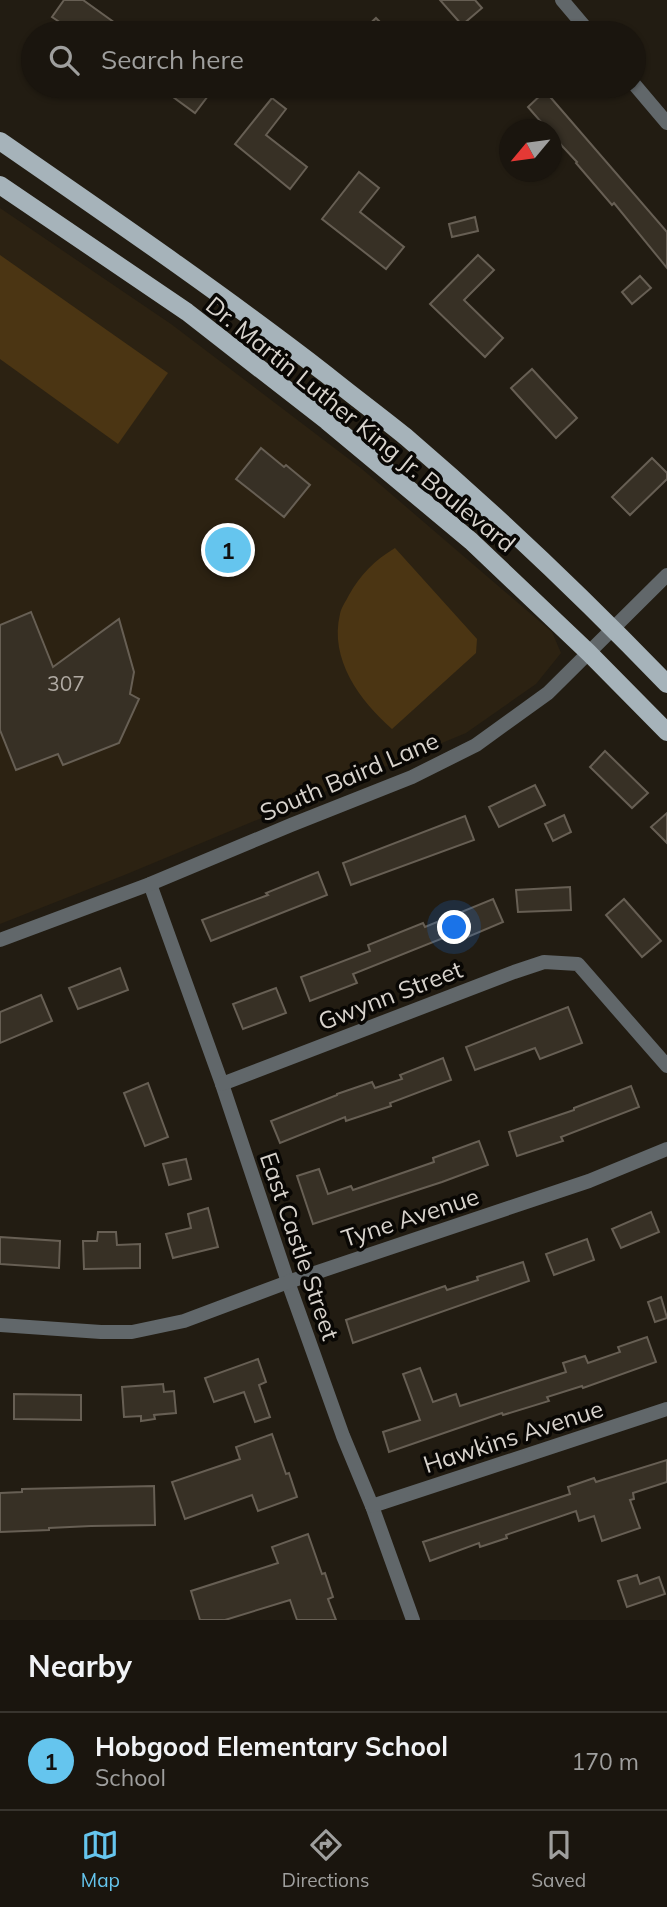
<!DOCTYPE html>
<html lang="en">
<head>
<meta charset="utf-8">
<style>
	body { margin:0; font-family:Mulish,sans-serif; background:#231e17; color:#f1f3f6 }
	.compass { position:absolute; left:499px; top:119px; width:63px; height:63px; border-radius:50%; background:#1a150e; box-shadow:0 2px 5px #0004; rotate:241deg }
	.you { position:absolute; left:455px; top:928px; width:24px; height:24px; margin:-18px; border:5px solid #fff; border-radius:50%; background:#1a73e8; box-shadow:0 0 0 10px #1a73e833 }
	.badge { display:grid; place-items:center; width:46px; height:46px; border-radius:50%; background:#65c5ee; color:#111; font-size:23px; font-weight:700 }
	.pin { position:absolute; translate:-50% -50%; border:4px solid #fff; box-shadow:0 2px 7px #0006 }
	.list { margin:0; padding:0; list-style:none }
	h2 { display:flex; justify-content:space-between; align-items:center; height:91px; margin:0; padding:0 28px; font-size:30px }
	h2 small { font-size:23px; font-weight:400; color:#9f9f9e }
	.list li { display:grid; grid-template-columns:46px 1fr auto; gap:21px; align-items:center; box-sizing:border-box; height:98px; padding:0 28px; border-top:2px solid #38342e }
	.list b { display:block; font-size:26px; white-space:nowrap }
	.list p { margin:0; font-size:23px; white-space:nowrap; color:#9f9f9e }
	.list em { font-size:23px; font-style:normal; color:#9f9f9e }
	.icon { flex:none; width:38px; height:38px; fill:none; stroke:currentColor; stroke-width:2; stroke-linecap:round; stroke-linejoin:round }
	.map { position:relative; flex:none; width:667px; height:1620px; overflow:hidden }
	.search { position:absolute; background:#1a150e; box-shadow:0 2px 5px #0004; left:21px; right:21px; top:21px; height:77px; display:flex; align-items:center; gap:18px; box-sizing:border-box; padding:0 24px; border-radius:38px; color:#9f9f9e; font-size:26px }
	.sheet { height:189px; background:#1a150e }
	nav { display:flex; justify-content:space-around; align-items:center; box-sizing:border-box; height:98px; border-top:2px solid #38342e; background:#1a150e; font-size:19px; color:#9f9f9e }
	nav a { display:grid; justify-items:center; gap:4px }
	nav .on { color:#65c5ee }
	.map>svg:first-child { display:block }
	.built { fill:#2c2212 }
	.green { fill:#4b3513 }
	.building { fill:#373025; stroke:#675f54; stroke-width:2 }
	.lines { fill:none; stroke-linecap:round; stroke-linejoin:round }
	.street { stroke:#61676a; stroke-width:14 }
	.primary { stroke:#a6b3ba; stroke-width:18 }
	.labels { text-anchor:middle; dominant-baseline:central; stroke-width:7; stroke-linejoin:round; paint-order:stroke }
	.number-label { font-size:21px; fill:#b0aaa3 }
	.street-label { font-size:24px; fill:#d8d3cd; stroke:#090704 }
</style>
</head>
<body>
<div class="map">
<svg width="667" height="1620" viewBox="0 0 667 1620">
	<rect width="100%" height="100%" fill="#221c12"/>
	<!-- built -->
	<polygon class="built" points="0,208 171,324 362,469 552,632 561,653 536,684 466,733 127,874 0,924"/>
	<!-- green -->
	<g class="green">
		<polygon points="0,255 168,373 118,444 0,359"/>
		<path d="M 395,548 L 477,639 L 476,653 L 392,729 C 360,701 329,659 340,614 C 341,608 346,601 349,595 C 360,575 375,560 395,548 Z"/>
	</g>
	<!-- building -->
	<g class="building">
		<polygon points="64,0 83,0 129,33 76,33 52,17"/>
		<polygon points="440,0 475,0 482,8 462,25"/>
		<polygon points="376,18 391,33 360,33"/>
		<polygon points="158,86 204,86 211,92 195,113"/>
		<polygon points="545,91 667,232 667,268 614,203 612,205 576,163 577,162 551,134 551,130 548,130 528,107"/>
		<polygon points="272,98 286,109 266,135 307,167 290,189 235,144"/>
		<polygon points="359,172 379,188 360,212 404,247 386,269 322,219"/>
		<polygon points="475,217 478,231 452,237 449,224"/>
		<polygon points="478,255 494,270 464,300 503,338 485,357 430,304"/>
		<polygon points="640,276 651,288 632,304 622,292"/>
		<polygon points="532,369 577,418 556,438 511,388"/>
		<polygon points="261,448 284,467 286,465 310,485 284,517 236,479"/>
		<polygon points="652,458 667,473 667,479 630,515 612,497"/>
		<polygon points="31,612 53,667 119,619 134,672 130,694 139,699 119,743 63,765 58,754 16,770 0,730 0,625"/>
		<polygon points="605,751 648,793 632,808 590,767"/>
		<polygon points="535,785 545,805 499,827 489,807"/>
		<polygon points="667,813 667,843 651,827"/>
		<polygon points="564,815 571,832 553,841 545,824"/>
		<polygon points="465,816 474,840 351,885 343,863"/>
		<polygon points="318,872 327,895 211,941 202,920 268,895 266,893"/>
		<polygon points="570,887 571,910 518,912 516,890"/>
		<polygon points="493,899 503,922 456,942 453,934 353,974 357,983 310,1001 301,977 370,951 368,945 423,923 425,927"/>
		<polygon points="624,899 661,941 642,957 606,915"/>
		<polygon points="120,968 128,990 78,1009 69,988"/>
		<polygon points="276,988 286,1013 243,1029 233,1004"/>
		<polygon points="41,995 52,1021 0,1043 0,1012"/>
		<polygon points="568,1007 582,1043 540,1059 535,1048 475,1070 466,1047"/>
		<polygon points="443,1058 451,1080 390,1103 391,1106 346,1121 345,1117 280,1143 271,1121 337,1095 337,1094 372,1082 375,1088 402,1079 400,1075"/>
		<polygon points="148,1083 168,1137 145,1146 124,1093"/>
		<polygon points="631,1086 639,1107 561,1137 563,1141 517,1156 509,1132 574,1110 574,1108"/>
		<polygon points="479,1141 488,1165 442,1182 313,1224 297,1176 319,1169 328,1194 351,1186 353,1190 434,1162 433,1158"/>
		<polygon points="186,1159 191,1179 169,1185 163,1164"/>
		<polygon points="208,1208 218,1247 173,1258 166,1234 191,1228 188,1214"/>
		<polygon points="651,1212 659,1232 621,1248 612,1229"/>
		<polygon points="98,1232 116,1232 117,1245 140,1244 140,1268 84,1269 83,1241 97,1241"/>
		<polygon points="0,1237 60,1241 59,1268 0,1264"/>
		<polygon points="587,1239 594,1260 554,1275 546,1254"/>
		<polygon points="523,1262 529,1281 353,1343 346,1320 445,1286 447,1290 478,1280 477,1277"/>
		<polygon points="661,1297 667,1318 655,1322 648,1302"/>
		<polygon points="647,1337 656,1362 583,1388 582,1386 547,1397 549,1401 503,1415 502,1413 389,1452 383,1432 420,1420 403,1374 420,1368 433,1402 456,1394 460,1406 566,1372 563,1363 585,1356 588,1363 620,1352 618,1347"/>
		<polygon points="258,1359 266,1382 259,1385 270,1417 255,1422 244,1392 214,1402 205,1378"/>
		<polygon points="163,1384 164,1392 174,1391 176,1413 154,1415 155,1419 141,1421 141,1416 124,1417 122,1387"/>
		<polygon points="14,1394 81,1395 81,1420 14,1419"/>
		<polygon points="272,1434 286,1474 289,1473 297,1497 258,1511 252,1495 185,1519 172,1482 240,1459 236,1447"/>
		<polygon points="667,1460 667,1482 633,1493 634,1499 630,1500 640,1528 602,1541 594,1516 579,1521 576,1511 506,1535 507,1538 480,1547 479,1543 430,1561 423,1542 570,1494 568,1487 594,1478 596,1482"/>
		<polygon points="154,1486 155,1525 91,1526 49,1528 49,1530 0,1532 0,1493 22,1492 22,1489"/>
		<polygon points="308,1534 322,1574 325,1573 333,1597 328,1599 336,1620 297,1620 290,1600 225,1620 200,1620 191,1591 278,1563 272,1547"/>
		<polygon points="637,1575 640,1584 659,1577 665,1594 627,1607 618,1581"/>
	</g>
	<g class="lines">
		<!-- street -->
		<g class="street">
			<polyline points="562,0 590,33"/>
			<polyline points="634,84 667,123"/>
			<polyline points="150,884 222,1084 288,1282 343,1436 372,1506 413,1620"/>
			<polyline points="0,940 150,884 291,825 412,777 476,745 548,693 667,575"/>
			<polyline points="222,1084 514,972 544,962 578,964 667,1066"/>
			<polyline points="0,1325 101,1332 132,1332 184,1321 288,1282 589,1181 667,1149"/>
			<polyline points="372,1506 667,1409"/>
		</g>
		<!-- primary -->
		<g class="primary">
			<path d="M 0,141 C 110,217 221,293 327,375 C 353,396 380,416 406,437 C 497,515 584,598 667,684"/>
			<polyline points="0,185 187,312 327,421 471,541 589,653 667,732"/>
		</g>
	</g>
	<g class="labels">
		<!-- number labels -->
		<g class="number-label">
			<text x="66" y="683">307</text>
		</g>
		<!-- street labels -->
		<g class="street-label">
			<text transform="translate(361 424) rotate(39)">Dr. Martin Luther King Jr. Boulevard</text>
			<text transform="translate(349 776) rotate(-23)">South Baird Lane</text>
			<text transform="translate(390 995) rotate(-21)">Gwynn Street</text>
			<text transform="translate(410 1217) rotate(-18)">Tyne Avenue</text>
			<text transform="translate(300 1246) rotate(71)">East Castle Street</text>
			<text transform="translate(513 1436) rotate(-18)">Hawkins Avenue</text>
		</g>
	</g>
</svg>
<svg class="compass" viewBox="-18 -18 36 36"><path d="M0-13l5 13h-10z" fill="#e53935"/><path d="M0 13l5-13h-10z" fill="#9f9f9e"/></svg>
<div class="you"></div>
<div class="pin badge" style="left:228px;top:550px">1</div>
<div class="search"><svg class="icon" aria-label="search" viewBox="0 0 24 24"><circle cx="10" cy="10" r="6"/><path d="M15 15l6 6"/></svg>Search here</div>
</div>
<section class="sheet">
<h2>Nearby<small></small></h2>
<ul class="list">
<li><span class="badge">1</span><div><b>Hobgood Elementary School</b><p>School</p></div><em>170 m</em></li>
</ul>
</section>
<nav>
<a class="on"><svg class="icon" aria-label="map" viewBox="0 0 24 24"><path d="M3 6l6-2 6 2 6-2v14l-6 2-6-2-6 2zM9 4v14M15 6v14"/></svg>Map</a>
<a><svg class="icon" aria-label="directions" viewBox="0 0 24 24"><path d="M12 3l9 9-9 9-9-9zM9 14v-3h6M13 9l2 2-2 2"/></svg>Directions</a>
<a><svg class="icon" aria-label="saved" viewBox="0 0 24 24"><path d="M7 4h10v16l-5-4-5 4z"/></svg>Saved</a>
</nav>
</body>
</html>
